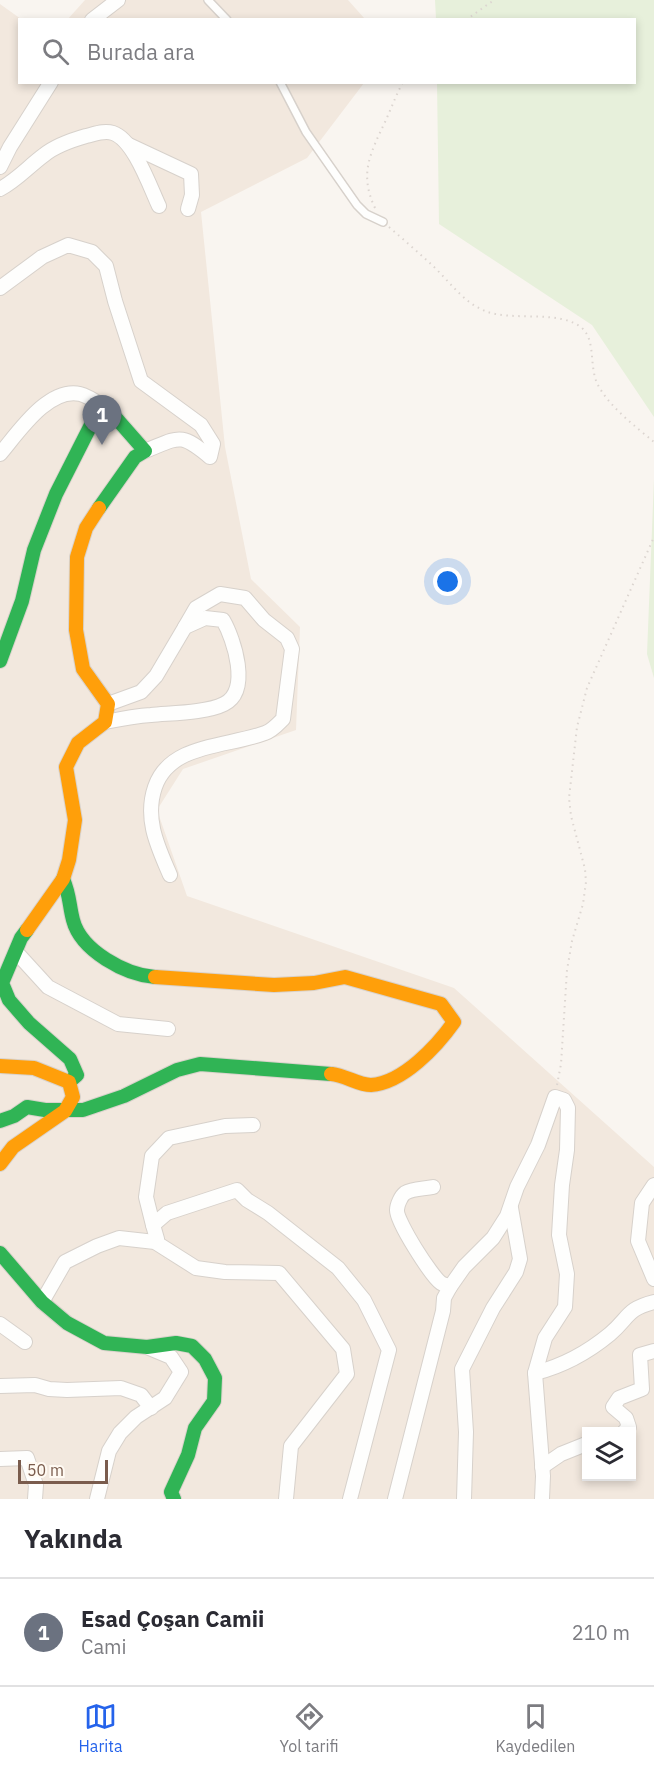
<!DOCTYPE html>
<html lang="tr">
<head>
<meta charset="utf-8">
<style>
	body { margin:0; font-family:"IBM Plex Sans",sans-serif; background:#f7f7f7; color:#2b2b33 }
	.controls { position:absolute; right:18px; bottom:18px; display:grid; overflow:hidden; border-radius:0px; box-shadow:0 3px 9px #0003 }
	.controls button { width:54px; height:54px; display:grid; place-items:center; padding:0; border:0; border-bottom:2px solid #e1e1e2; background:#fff; color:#2b2b33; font:30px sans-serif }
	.scale { position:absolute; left:18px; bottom:15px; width:90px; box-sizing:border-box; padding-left:6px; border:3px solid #7a5c4d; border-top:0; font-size:16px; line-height:21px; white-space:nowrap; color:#7a5c4d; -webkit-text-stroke:4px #fffaf3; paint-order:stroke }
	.you { position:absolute; left:448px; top:582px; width:21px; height:21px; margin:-15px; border:4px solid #fff; border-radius:50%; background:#1a73e8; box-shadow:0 0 0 9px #1a73e833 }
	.badge { display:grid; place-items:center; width:39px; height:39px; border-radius:50%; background:#2563eb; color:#fff; font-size:20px; font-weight:700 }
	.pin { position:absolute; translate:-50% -50px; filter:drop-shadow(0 2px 3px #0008) }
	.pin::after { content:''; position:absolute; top:32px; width:21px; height:18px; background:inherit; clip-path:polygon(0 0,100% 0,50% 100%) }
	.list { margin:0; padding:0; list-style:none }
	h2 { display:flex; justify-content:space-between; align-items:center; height:78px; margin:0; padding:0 24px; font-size:26px }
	h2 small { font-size:20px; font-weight:400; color:#7c7c81 }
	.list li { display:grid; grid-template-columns:39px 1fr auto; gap:18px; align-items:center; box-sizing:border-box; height:108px; padding:0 24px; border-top:2px solid #e1e1e2 }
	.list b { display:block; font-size:22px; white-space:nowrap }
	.list p { margin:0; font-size:20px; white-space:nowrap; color:#7c7c81 }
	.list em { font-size:20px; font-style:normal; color:#7c7c81 }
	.icon { flex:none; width:33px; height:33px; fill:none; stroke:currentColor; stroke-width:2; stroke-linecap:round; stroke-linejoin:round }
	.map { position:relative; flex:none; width:654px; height:1499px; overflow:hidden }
	.search { position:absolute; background:#fff; box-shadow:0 3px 9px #0003; left:18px; right:18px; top:18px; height:66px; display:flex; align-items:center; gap:15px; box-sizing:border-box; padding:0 21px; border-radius:0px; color:#7c7c81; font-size:22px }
	.sheet { height:186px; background:#fff }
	nav { display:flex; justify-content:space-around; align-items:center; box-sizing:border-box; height:84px; border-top:2px solid #e1e1e2; background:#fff; font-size:16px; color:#7c7c81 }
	nav a { display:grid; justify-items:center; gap:3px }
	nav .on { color:#2563eb }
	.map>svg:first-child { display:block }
	.residential { fill:#f2e8de; fill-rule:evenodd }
	.green { fill:#e7f0db }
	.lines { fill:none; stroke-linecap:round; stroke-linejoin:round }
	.lane-casing { stroke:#d7d1cb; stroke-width:10 }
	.street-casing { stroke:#d7d1cb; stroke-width:16 }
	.fast-casing { stroke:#d9d2cb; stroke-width:16 }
	.slow-casing { stroke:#d9d2cb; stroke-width:16 }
	.path { stroke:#dcd5d0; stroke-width:2; stroke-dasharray:1.5 4.5; stroke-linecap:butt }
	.lane { stroke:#fefefd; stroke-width:7 }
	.street { stroke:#fefefd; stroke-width:14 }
	.fast { stroke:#30b455; stroke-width:14 }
	.slow { stroke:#ff9f0a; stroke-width:14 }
</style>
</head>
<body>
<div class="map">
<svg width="654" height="1499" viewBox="0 0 654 1499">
	<rect width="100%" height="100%" fill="#f9f5f0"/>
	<!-- residential -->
	<g class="residential">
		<polygon points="85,0 348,0 365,19 67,20"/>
		<path d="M 0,4 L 21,19 L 20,82 L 364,83 L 307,158 L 201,212 L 225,447 L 251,579 L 300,627 L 296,730 L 183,769 L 157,810 L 187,896 L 454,988 L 654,1167 L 654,1499 L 0,1499 ZM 586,1432 L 632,1432 L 632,1476 L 586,1476 Z"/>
	</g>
	<!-- green -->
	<g class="green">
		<polygon points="435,0 654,0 654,417 592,325 439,224 437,83 634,82 634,20 436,19"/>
		<polygon points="654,479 654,678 647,654"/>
	</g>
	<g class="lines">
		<defs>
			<g id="lane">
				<polyline points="208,0 227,20"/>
				<polyline points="280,82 306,132 357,205 366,214 383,222"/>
			</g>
			<g id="street">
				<polyline points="92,20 118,0"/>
				<polyline points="129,145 191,174 192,195 188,209"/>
				<polyline points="0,167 10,147 51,82"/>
				<path d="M 0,189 C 17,180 29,166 44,155 C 55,146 72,140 86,136 C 95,134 104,130 113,133 C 134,140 150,187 159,206"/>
				<path d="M 0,288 L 42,257 L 68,245 L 92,252 L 106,266 L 115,301 L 141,381 L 201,425 L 213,444 L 210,457 C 180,432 180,437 145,451"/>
				<path d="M 0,454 C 18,433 48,387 80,394 C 89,396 101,405 109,410"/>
				<path d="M 105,722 C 120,719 136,716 151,715 C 171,713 206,713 224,704 C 251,691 234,639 223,620 L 205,618 L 185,627 L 156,676 L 141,692 L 108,704"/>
				<path d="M 170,875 C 158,847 144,819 155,787 C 170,743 228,747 265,733 C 272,731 278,724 283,719 L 292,649 L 287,638 L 264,620 L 245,598 L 220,594 L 196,608 L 185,627"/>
				<polyline points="16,952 48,987 118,1024 168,1029"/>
				<polyline points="654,1185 642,1203 638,1241 654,1279"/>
				<path d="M 433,1187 C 424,1189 413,1188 405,1193 C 401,1196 397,1205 397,1210 C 396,1221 432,1277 441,1283 C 444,1285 447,1285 450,1287"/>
				<polyline points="153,1225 146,1197 152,1156 169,1138 225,1126 253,1125"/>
				<polyline points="155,1242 157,1239 153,1225 167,1213 237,1190 247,1200 268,1213 338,1268 364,1300 389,1350 350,1499"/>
				<polyline points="42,1302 65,1262 97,1246 119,1238 155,1242 196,1268 225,1272 279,1273 343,1349 347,1374 291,1446 286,1499"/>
				<polyline points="0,1324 25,1342"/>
				<path d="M 535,1373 C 563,1366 587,1353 610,1334 C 629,1318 626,1309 654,1302"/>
				<polyline points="0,1386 35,1385 49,1389 67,1390 121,1388 141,1395 151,1408"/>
				<polyline points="624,1432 629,1427 626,1418 613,1407 619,1398 642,1389 640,1355 654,1351"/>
				<polyline points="0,1459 27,1458 36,1485 35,1499"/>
				<polyline points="542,1467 561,1454 586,1444"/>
				<polyline points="97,1499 109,1451 120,1433 136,1417 165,1398 181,1372 171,1357 147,1347"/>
				<polyline points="395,1499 443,1311 444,1298 450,1287 464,1267 493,1238 507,1216 517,1187 538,1145 555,1097 564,1100 568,1108 567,1150 562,1185 559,1235 567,1274 565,1307 545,1338 535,1373 543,1476 542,1499"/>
				<polyline points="464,1499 466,1432 462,1369 493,1308 516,1272 520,1259 511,1208"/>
			</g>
			<g id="fast">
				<polyline points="0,661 22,601 34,550 56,494 92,423 109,410 145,451 135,457 99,508"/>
				<path d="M 63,879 C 70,895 69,905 73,920 C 81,951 126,975 155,977"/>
				<polyline points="27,930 21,938 2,983 9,1000 29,1023 70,1059 77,1075 69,1082"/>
				<polyline points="0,1121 14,1116 27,1107 45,1110 83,1110 124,1096 177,1070 200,1064 331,1074"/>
				<polyline points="0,1253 42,1302 67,1323 104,1343 147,1347 176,1343 192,1346 205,1359 215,1378 214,1401 195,1428 188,1455 171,1492 174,1499"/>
			</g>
			<g id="slow">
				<polyline points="27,930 63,879 69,860 75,820 66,767 78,743 105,722 108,704 83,669 76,630 77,557 86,528 99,508"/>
				<path d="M 155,977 L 274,985 L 314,983 L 345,977 L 441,1004 L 454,1022 C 437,1046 403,1083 371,1085 C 358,1085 345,1075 331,1074"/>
				<polyline points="0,1066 34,1068 69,1082 73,1097 65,1111 13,1147 0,1164"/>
			</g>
		</defs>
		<!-- lane casing -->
		<use href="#lane" class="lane-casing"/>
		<!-- street casing -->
		<use href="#street" class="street-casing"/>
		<!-- fast casing -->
		<use href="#fast" class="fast-casing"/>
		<!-- slow casing -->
		<use href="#slow" class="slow-casing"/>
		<!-- path -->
		<g class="path">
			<polyline points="466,20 494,0"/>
			<path d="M 375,208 C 359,174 370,154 385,122 C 391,109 396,95 403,82"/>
			<path d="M 389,227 C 404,240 419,253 433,266 C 450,282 463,302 485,311 C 512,322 559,309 582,328 C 596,341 589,365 597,383 C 608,406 635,426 654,442"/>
			<polyline points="557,1085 561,1064 567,970 572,941 583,904 586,882 585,869 571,816 569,798 577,727 587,688 654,537"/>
		</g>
		<!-- lane -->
		<use href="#lane" class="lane"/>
		<!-- street -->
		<use href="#street" class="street"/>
		<!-- fast -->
		<use href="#fast" class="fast"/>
		<!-- slow -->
		<use href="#slow" class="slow"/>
	</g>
</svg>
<div class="controls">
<button><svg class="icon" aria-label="layers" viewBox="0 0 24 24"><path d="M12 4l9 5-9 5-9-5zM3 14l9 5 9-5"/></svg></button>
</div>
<div class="scale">50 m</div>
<div class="you"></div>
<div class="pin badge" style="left:102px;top:445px;background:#6b7280">1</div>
<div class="search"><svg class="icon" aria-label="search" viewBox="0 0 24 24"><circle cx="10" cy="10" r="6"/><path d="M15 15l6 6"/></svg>Burada ara</div>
</div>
<section class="sheet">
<h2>Yakında<small></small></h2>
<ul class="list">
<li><span class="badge" style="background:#6b7280">1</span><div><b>Esad Çoşan Camii</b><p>Cami</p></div><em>210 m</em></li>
</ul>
</section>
<nav>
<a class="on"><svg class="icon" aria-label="map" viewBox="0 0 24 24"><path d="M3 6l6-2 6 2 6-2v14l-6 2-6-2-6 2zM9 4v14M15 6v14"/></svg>Harita</a>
<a><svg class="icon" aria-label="directions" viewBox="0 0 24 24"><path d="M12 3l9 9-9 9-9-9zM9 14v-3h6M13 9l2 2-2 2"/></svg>Yol tarifi</a>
<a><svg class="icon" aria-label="saved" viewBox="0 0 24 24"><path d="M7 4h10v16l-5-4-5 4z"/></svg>Kaydedilen</a>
</nav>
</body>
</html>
